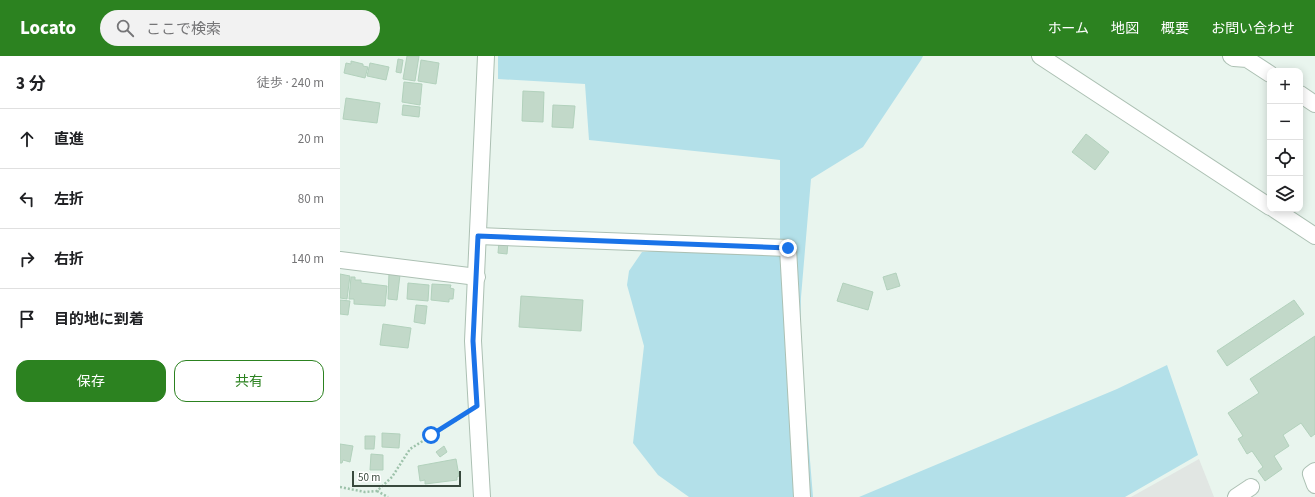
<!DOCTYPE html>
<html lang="ja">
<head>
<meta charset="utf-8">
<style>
	body { margin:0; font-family:"Source Sans 3","Noto Sans JP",sans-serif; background:#f2f2f2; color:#202124 }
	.controls { position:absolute; right:12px; top:12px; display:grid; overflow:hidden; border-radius:8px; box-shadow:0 2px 10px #0003 }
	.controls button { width:36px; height:36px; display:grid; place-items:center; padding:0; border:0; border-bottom:1px solid #e0e0e0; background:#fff; color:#202124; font:20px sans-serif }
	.scale { position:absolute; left:12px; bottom:10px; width:109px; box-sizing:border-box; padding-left:4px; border:2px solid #38493d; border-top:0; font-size:11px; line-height:14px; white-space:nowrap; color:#38493d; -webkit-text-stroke:3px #fff; paint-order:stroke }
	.stop { position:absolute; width:12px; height:12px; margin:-9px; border:3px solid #1a73e8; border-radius:50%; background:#fff }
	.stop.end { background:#1a73e8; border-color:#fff; box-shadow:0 1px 4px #0008 }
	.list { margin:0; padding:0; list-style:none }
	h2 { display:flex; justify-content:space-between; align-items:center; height:52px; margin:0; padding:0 16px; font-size:17px }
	h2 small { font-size:13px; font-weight:400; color:#757577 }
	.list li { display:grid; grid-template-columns:26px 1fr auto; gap:12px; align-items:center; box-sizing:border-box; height:60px; padding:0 16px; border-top:1px solid #e0e0e0 }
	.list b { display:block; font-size:15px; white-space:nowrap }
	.list em { font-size:13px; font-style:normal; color:#757577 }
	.actions { display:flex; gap:8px; padding:12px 16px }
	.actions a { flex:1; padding:9px 0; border:1px solid #2c8220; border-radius:12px; text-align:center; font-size:14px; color:#2c8220 }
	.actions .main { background:#2c8220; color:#fff }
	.icon { flex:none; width:22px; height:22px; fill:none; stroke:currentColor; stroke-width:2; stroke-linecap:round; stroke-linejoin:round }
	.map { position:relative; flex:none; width:975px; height:441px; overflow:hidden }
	header { display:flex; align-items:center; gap:24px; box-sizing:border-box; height:56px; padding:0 20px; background:#2c8220; color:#fff }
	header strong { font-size:19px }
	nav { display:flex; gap:22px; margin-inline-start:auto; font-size:14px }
	.search { width:280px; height:36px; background:#f2f2f2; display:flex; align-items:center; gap:10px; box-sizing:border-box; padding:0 14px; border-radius:22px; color:#757577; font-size:15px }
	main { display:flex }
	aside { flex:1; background:#fff }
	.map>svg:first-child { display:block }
	.green { fill:#b3e0e9 }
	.parking { fill:#e1e6e3 }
	.building { fill:#c2d9c9; stroke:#b2d1bc }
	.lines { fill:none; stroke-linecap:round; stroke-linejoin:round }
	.minor-casing { stroke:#acc0b3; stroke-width:18 }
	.path { stroke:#9dc2aa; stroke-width:2.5; stroke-dasharray:2 2; stroke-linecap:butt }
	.minor { stroke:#fff; stroke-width:16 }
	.route { stroke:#1a73e8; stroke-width:5 }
</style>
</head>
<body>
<header>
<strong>Locato</strong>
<div class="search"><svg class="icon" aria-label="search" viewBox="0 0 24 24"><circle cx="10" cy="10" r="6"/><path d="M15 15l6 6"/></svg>ここで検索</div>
<nav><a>ホーム</a><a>地図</a><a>概要</a><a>お問い合わせ</a></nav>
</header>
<main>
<aside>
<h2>3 分<small>徒歩 · 240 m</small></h2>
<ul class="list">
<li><svg class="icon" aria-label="ahead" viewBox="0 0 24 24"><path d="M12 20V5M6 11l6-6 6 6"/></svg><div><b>直進</b></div><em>20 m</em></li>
<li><svg class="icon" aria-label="left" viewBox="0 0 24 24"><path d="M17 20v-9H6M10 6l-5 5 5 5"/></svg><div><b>左折</b></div><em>80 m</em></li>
<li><svg class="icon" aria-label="right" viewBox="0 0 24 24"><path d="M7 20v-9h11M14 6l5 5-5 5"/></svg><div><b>右折</b></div><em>140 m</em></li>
<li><svg class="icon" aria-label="arrive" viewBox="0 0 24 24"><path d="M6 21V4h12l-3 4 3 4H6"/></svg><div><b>目的地に到着</b></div></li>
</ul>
<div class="actions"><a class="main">保存</a><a>共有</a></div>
</aside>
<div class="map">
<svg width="975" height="441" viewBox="0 0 975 441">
	<rect width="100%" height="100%" fill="#e9f5ee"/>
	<!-- green -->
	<g class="green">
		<polygon points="158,0 583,0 581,4 523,91 471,123 461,241 460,282 473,441 349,441 318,419 293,387 304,290 287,229 289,215 302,196 440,186 440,104 249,84 245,28 158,23"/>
		<polygon points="827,309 858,399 785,441 519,441 777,333"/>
	</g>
	<!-- parking -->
	<polygon class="parking" points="859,403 874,441 791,441"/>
	<!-- building -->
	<g class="building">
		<polygon points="67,0 79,0 75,25 63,23"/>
		<polygon points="58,3 63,4 61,17 56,16"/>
		<polygon points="81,4 99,7 96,28 78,25"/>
		<polygon points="11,5 23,8 23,10 28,11 25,22 4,17 6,7 11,8"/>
		<polygon points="30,7 49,11 46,24 27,20"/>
		<polygon points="64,26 82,28 80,49 62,46"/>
		<polygon points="183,35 204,36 203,66 182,65"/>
		<polygon points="6,42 40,47 37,67 3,63"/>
		<polygon points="63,49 80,51 79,61 62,59"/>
		<polygon points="213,49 235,50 233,72 212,71"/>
		<polygon points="746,78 769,96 755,114 732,96"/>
		<polygon points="159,185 168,186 167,198 158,197"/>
		<polygon points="49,217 60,219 57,244 48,243"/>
		<polygon points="556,217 560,230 547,234 543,221"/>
		<polygon points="0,218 10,220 7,243 0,242"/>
		<polygon points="11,221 15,221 15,224 21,224 21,227 47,230 45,250 14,248 14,243 9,243"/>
		<polygon points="68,227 89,229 88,245 67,243"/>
		<polygon points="503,227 533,236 528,254 497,245"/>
		<polygon points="92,228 111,229 110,232 114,233 113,243 109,243 109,246 91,244"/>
		<polygon points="181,240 243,244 241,275 179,271"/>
		<polygon points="0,244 10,245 8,259 0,258"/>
		<polygon points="954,244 964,258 887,310 877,295"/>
		<polygon points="76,249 87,250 85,268 74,266"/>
		<polygon points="43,268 71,272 68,292 40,289"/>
		<polygon points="975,280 975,378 971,381 961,367 943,379 949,390 934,400 942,413 925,425 918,415 923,411 912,395 907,398 898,383 903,380 888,357 919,337 910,323"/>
		<polygon points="42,377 60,378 59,392 42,391"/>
		<polygon points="25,380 35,380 34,393 25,393"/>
		<polygon points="0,388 13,390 10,406 3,404 2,407 0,407"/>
		<polygon points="104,390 107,396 100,401 96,396"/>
		<polygon points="31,398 43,399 43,414 30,414"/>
		<polygon points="116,403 119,420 117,421 117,424 85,428 85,424 80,425 78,410"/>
	</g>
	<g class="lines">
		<defs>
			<g id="minor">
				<polyline points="700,0 930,151"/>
				<polyline points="891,0 894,2 907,3 930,18"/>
				<polyline points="960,38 975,48"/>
				<polyline points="934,153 975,180"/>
				<polyline points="138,180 448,192 462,441"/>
				<polyline points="0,204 137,221"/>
				<polyline points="975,415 971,418 975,429"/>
				<polyline points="142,441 133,285 146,0"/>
				<polyline points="896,441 911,431"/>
			</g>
		</defs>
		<!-- minor casing -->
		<use href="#minor" class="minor-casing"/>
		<!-- path -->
		<g class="path">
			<polyline points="0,431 25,436 37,435 52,421 70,393 123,360"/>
			<polyline points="37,435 48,441"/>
		</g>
		<!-- minor -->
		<use href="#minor" class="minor"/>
	</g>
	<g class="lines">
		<!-- route -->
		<polyline class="route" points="91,379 137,350 133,285 138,180 448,192"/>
	</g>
</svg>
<div class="controls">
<button>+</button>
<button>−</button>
<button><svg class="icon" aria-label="locate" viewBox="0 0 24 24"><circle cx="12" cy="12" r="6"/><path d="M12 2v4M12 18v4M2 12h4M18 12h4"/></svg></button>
<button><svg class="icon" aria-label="layers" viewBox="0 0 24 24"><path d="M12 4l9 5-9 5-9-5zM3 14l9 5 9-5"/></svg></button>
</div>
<div class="scale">50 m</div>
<div class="stop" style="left:91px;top:379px"></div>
<div class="stop end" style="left:448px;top:192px"></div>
</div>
</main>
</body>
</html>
